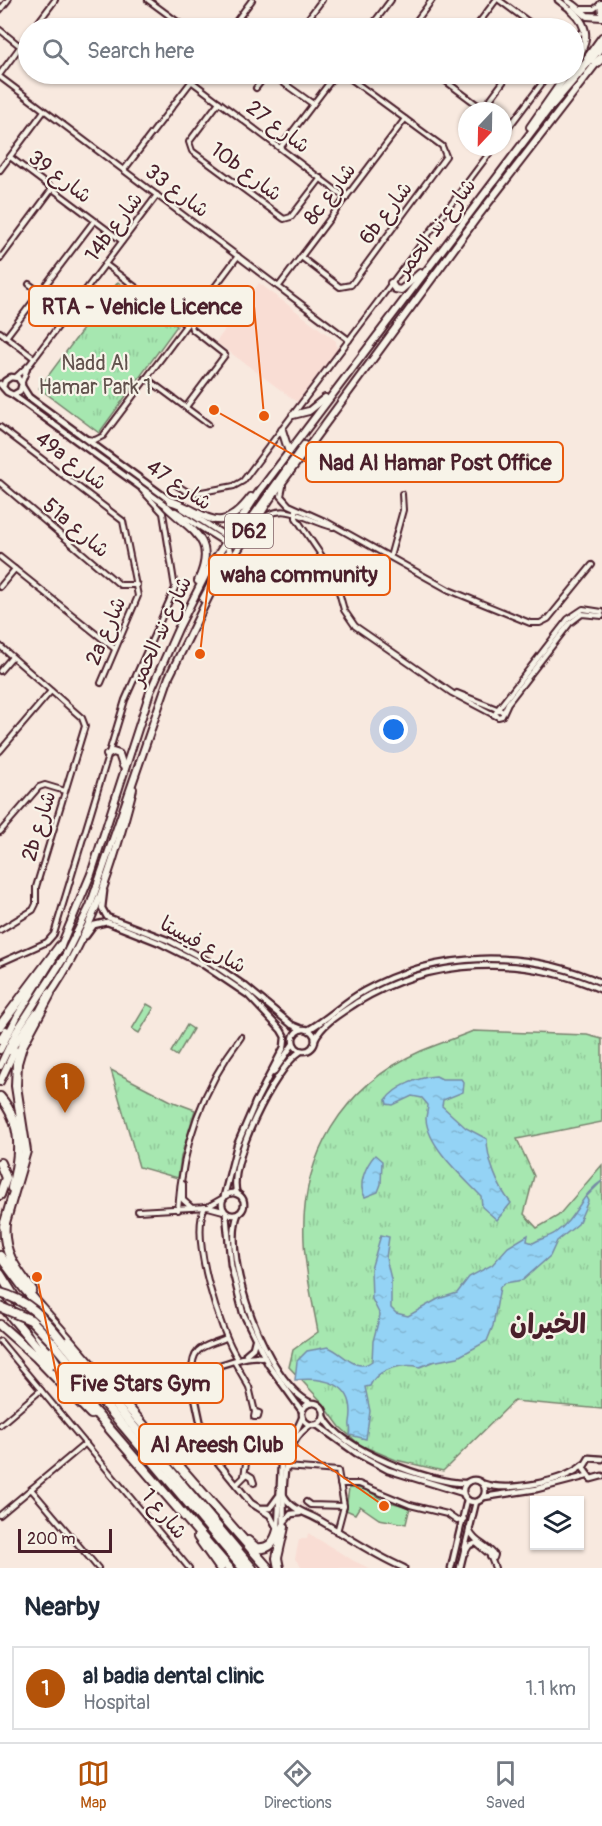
<!DOCTYPE html>
<html lang="en">
<head>
<meta charset="utf-8">
<style>
	body { margin:0; font-family:Pangolin,"Playpen Sans Arabic",sans-serif; background:#f6f6f7; color:#1f2937 }
	.controls { position:absolute; right:18px; bottom:18px; display:grid; overflow:hidden; border-radius:0px; box-shadow:0 2px 4px #0004 }
	.controls button { width:54px; height:54px; display:grid; place-items:center; padding:0; border:0; border-bottom:2px solid #e0e1e3; background:#fff; color:#1f2937; font:30px sans-serif }
	.compass { position:absolute; left:458px; top:102px; width:54px; height:54px; border-radius:50%; background:#fff; box-shadow:0 2px 4px #0004; rotate:202deg }
	.scale { position:absolute; left:18px; bottom:15px; width:94px; box-sizing:border-box; padding-left:6px; border:3px solid #4a1f2b; border-top:0; font-size:16px; line-height:21px; white-space:nowrap; color:#4a1f2b; -webkit-text-stroke:4px #f7f3e8; paint-order:stroke }
	.you { position:absolute; left:394px; top:730px; width:21px; height:21px; margin:-15px; border:4px solid #fff; border-radius:50%; background:#1a73e8; box-shadow:0 0 0 9px #1a73e833 }
	.badge { display:grid; place-items:center; width:39px; height:39px; border-radius:50%; background:#b45309; color:#fff; font-size:20px; font-weight:700 }
	.pin { position:absolute; translate:-50% -50px; filter:drop-shadow(0 2px 3px #0008) }
	.pin::after { content:''; position:absolute; top:32px; width:21px; height:18px; background:inherit; clip-path:polygon(0 0,100% 0,50% 100%) }
	.list { margin:0; padding:0; list-style:none }
	h2 { display:flex; justify-content:space-between; align-items:center; height:78px; margin:0; padding:0 24px; font-size:26px }
	h2 small { font-size:20px; font-weight:400; color:#747a83 }
	.list li { display:grid; grid-template-columns:39px 1fr auto; gap:18px; align-items:center; box-sizing:border-box; height:84px; margin:0 12px 12px; padding:0 12px; border:2px solid #e0e1e3; border-radius:0px }
	.list b { display:block; font-size:22px; white-space:nowrap }
	.list p { margin:0; font-size:20px; white-space:nowrap; color:#747a83 }
	.list em { font-size:20px; font-style:normal; color:#747a83 }
	.icon { flex:none; width:33px; height:33px; fill:none; stroke:currentColor; stroke-width:2; stroke-linecap:round; stroke-linejoin:round }
	.map { position:relative; flex:none; width:602px; height:1568px; overflow:hidden }
	.search { position:absolute; background:#fff; box-shadow:0 2px 4px #0004; left:18px; right:18px; top:18px; height:66px; display:flex; align-items:center; gap:15px; box-sizing:border-box; padding:0 21px; border-radius:33px; color:#747a83; font-size:22px }
	.sheet { height:174px; background:#fff }
	nav { display:flex; justify-content:space-around; align-items:center; box-sizing:border-box; height:84px; border-top:2px solid #e0e1e3; background:#fff; font-size:16px; color:#747a83 }
	nav a { display:grid; justify-items:center; gap:3px }
	nav .on { color:#b45309 }
	.map>svg:first-child { display:block }
	.built { fill:#f9ddd4 }
	.grass { fill:url(#grass-tufts); stroke:#78836e; stroke-width:1.5 }
	.garden { fill:#a6e7b0; stroke:#78836e; stroke-width:1.5 }
	.water { fill:url(#water-ripples); stroke:#768ba4; stroke-width:1.5 }
	.lines { fill:none; stroke-linecap:round; stroke-linejoin:round }
	.minor-casing { stroke:#4a1f2b; stroke-width:8 }
	.tertiary-casing { stroke:#4a1f2b; stroke-width:9 }
	.primary-casing { stroke:#4a1f2b; stroke-width:10 }
	.motorway-casing { stroke:#4a1f2b; stroke-width:12 }
	.minor { stroke:#f7f3e8; stroke-width:4 }
	.tertiary { stroke:#f7f3e8; stroke-width:4.5 }
	.primary { stroke:#f7f3e8; stroke-width:6 }
	.motorway { stroke:#f7f3e8; stroke-width:8 }
	.motorway-bridge-casing { stroke:#4a1f2b; stroke-width:12; stroke-linecap:butt }
	.motorway-bridge { stroke:#f7f3e8; stroke-width:8 }
	.labels { text-anchor:middle; dominant-baseline:central; stroke-width:4.5; stroke-linejoin:round; paint-order:stroke }
	.shield { fill:#f7f3e8; stroke:#7e5f64; stroke-width:1.5 }
	.shield-label { font-size:20px; font-weight:bold; fill:#4a1f2b }
	.street-label { font-size:21px; fill:#4a1f2b; stroke:#f7f3e8 }
	.park-label { font-size:21px; fill:#61514c; stroke:#f7f3e8 }
	.district-label { font-size:27px; font-weight:bold; fill:#4a1f2b; stroke:#f7f3e8 }
	.leader { fill:none; stroke:#e8590c; stroke-width:2 }
	.callout-dot { fill:#e8590c; stroke:#f7f3e8; stroke-width:2 }
	.callout { fill:#f7f3e8; stroke:#e8590c; stroke-width:2 }
	.callout-label { font-size:22px; text-anchor:middle; font-weight:bold; fill:#4a1f2b }
</style>
</head>
<body>
<div class="map">
<svg width="602" height="1568" viewBox="0 0 602 1568">
	<defs>
		<pattern id="grass-tufts" width="24" height="20" patternUnits="userSpaceOnUse" patternTransform="scale(1.5)"><rect width="24" height="20" fill="#a6e7b0"/><path d="M3 7l-1-3M5 7V3M7 7l1-3M15 17l-1-3M17 17v-4M19 17l1-3" fill="none" stroke="#90c698"/></pattern>
		<pattern id="water-ripples" width="26" height="14" patternUnits="userSpaceOnUse" patternTransform="scale(1.5)"><rect width="26" height="14" fill="#94d3f5"/><path d="M2 4q2-2 4 0t4 0M15 11q2-2 4 0t4 0" fill="none" stroke="#81b5d2"/></pattern>
	</defs>
	<rect width="100%" height="100%" fill="#f8e9df"/>
	<filter id="ink" filterUnits="userSpaceOnUse"><feTurbulence type="fractalNoise" baseFrequency=".0167" numOctaves="2"/><feDisplacementMap in="SourceGraphic" scale="12" xChannelSelector="R" yChannelSelector="G"/><feConvolveMatrix kernelMatrix="1 2 1 2 8 2 1 2 1" color-interpolation-filters="sRGB"/></filter>
	<g filter="url(#ink)">
		<!-- built -->
		<g class="built">
			<polygon points="259,283 336,341 337,349 297,402 216,342"/>
			<polygon points="308,1533 354,1561 369,1568 302,1568 295,1559 299,1539 307,1539"/>
		</g>
		<!-- grass -->
		<g class="grass">
			<polygon points="118,282 177,326 99,433 39,388"/>
			<path d="M 473,1031 L 587,1035 L 602,1039 L 602,1122 L 517,1139 L 534,1176 L 524,1214 L 537,1228 L 558,1216 L 602,1165 L 602,1409 L 514,1401 L 443,1471 L 396,1460 L 360,1445 L 340,1427 L 321,1401 L 289,1367 L 293,1350 L 318,1332 C 313,1303 305,1272 304,1241 C 300,1157 342,1086 421,1051 C 438,1044 456,1038 473,1031 Z"/>
			<polygon points="111,1070 171,1101 195,1110 181,1157 178,1178 139,1167"/>
		</g>
		<!-- garden -->
		<g class="garden">
			<polygon points="147,1004 154,1008 139,1033 132,1029"/>
			<polygon points="187,1025 193,1029 177,1056 171,1052"/>
			<polygon points="349,1488 365,1489 385,1501 410,1507 406,1524 379,1519 360,1506 355,1514 346,1510"/>
		</g>
		<!-- water -->
		<g class="water">
			<path d="M 436,1076 L 442,1079 L 461,1079 L 464,1083 L 463,1092 L 443,1100 L 442,1106 L 466,1128 L 487,1139 C 487,1159 498,1188 511,1203 L 497,1220 L 482,1207 L 481,1196 C 463,1177 428,1147 426,1119 C 426,1114 428,1110 428,1105 L 422,1098 L 412,1096 L 393,1105 L 387,1104 L 386,1100 C 395,1086 420,1077 436,1076 Z"/>
			<path d="M 375,1155 L 382,1161 L 381,1184 L 378,1192 L 365,1197 C 357,1185 366,1165 375,1155 Z"/>
			<path d="M 602,1181 L 586,1197 L 588,1201 L 578,1224 L 557,1241 L 550,1256 L 523,1280 L 505,1283 L 500,1287 L 493,1326 L 487,1341 L 458,1357 L 432,1362 L 420,1367 C 404,1363 377,1368 370,1386 L 365,1387 L 370,1411 L 366,1439 L 350,1435 C 352,1429 349,1428 350,1422 C 357,1382 323,1377 295,1380 L 297,1361 L 307,1351 L 328,1347 C 343,1352 355,1374 372,1361 L 373,1341 L 380,1315 L 372,1299 L 371,1269 L 381,1235 L 389,1237 L 386,1258 L 391,1279 L 391,1308 L 396,1313 L 408,1316 L 438,1299 L 457,1293 L 469,1277 L 492,1265 L 508,1247 L 528,1235 L 527,1241 L 533,1243 C 540,1239 549,1237 555,1233 C 576,1219 581,1194 602,1181 Z"/>
		</g>
		<g class="lines">
			<defs>
				<g id="minor">
					<polyline points="148,0 186,28"/>
					<polyline points="499,0 537,28"/>
					<polyline points="581,9 594,9 602,3"/>
					<polyline points="0,10 8,0"/>
					<polyline points="34,28 55,0"/>
					<polyline points="231,28 252,0"/>
					<polyline points="301,28 322,0"/>
					<polyline points="370,28 391,0"/>
					<polyline points="411,28 432,0"/>
					<polyline points="475,28 496,0"/>
					<polyline points="543,28 546,24"/>
					<polyline points="0,30 20,46"/>
					<polyline points="574,41 580,33"/>
					<polyline points="0,74 28,36"/>
					<polyline points="271,74 313,104"/>
					<polyline points="436,74 483,109"/>
					<polyline points="0,77 349,340"/>
					<polyline points="191,81 346,198"/>
					<polyline points="256,88 267,74"/>
					<polyline points="219,102 189,142 192,151 284,219 291,217 321,178"/>
					<polyline points="483,109 509,74"/>
					<polyline points="464,134 467,130"/>
					<polyline points="503,135 549,74"/>
					<polyline points="280,148 336,74"/>
					<polyline points="10,157 122,241"/>
					<polyline points="0,170 44,111"/>
					<polyline points="124,170 197,74"/>
					<polyline points="301,257 340,287 351,285 446,156 442,146 344,74"/>
					<polyline points="0,259 52,189"/>
					<polyline points="105,264 186,325"/>
					<polyline points="29,284 40,292"/>
					<polyline points="279,286 405,119"/>
					<polyline points="0,332 34,358"/>
					<polyline points="6,337 94,221"/>
					<polyline points="16,377 30,364 157,195"/>
					<polyline points="146,378 208,424"/>
					<polyline points="22,382 27,369"/>
					<polyline points="186,407 225,355 192,329 190,321"/>
					<polyline points="0,427 123,521 138,596 101,683"/>
					<polyline points="87,439 95,440 103,436 238,256"/>
					<polyline points="0,483 120,585 137,585"/>
					<polyline points="176,485 191,494 234,486 243,481 494,147"/>
					<polyline points="283,486 281,496 289,505 327,522 449,590 530,623 540,623 548,619 592,565"/>
					<polyline points="296,509 296,518 334,574 344,610 355,626 452,693 496,716"/>
					<path d="M 256,525 C 282,497 301,519 333,527"/>
					<polyline points="0,557 115,649"/>
					<polyline points="390,557 403,510 402,494"/>
					<polyline points="0,587 15,569"/>
					<polyline points="0,646 82,718 85,726 36,887 36,904 33,910 0,930"/>
					<polyline points="0,671 12,657"/>
					<polyline points="457,693 497,709"/>
					<polyline points="498,709 568,619 583,609 602,612"/>
					<polyline points="503,712 498,709 495,714 498,717 502,716 508,703 570,623 582,614 602,616"/>
					<polyline points="0,751 51,691"/>
					<polyline points="0,832 39,787 45,785 65,791"/>
					<polyline points="0,963 47,942 54,934 125,700 175,588 163,513 142,490"/>
					<polyline points="183,1184 183,1200 192,1208"/>
					<polyline points="209,1206 223,1198"/>
					<path d="M 205,1207 C 189,1236 220,1332 238,1359"/>
					<path d="M 178,1210 C 182,1147 203,1087 241,1037"/>
					<polyline points="138,1211 208,1207 223,1211"/>
					<polyline points="0,1341 189,1568"/>
					<polyline points="234,1361 249,1387 255,1412"/>
					<path d="M 192,1372 C 192,1345 205,1347 226,1338"/>
					<polygon points="255,1412 259,1413 258,1417 254,1417"/>
					<polyline points="0,1425 41,1390"/>
					<circle cx="249" cy="1449" r="6"/>
					<polyline points="286,1467 338,1471 344,1506 337,1532"/>
					<polyline points="244,1476 247,1457"/>
					<polyline points="340,1484 359,1484 410,1505 447,1514 457,1521 464,1519"/>
					<polyline points="236,1485 247,1474 252,1477 254,1483"/>
					<polyline points="31,1489 98,1568"/>
					<polyline points="306,1502 310,1505 344,1506"/>
					<polyline points="0,1515 86,1443"/>
					<path d="M 469,1529 C 473,1541 485,1544 493,1553"/>
					<polyline points="465,1553 469,1546 476,1543 490,1555"/>
					<polygon points="491,1554 495,1555 494,1558 490,1557"/>
					<polyline points="491,1558 495,1568"/>
				</g>
				<g id="tertiary">
					<polyline points="558,0 571,10"/>
					<polyline points="567,0 575,6"/>
					<polyline points="0,384 7,392 13,395 20,391 22,384 18,378 11,377 5,381 3,387"/>
					<polyline points="22,386 29,397 172,502"/>
					<polyline points="13,395 168,507"/>
					<polyline points="182,508 224,535 227,541"/>
					<polyline points="175,511 221,540 227,541"/>
					<polyline points="104,891 102,908 107,917 170,941 210,962 245,986 292,1025 302,1029"/>
					<polyline points="86,936 94,925 107,922 160,943 202,964 248,995 281,1030 285,1037 284,1047 255,1103"/>
					<circle cx="304" cy="1040" r="11"/>
					<path d="M 308,1030 C 328,1019 344,1002 364,991 C 437,950 526,949 602,983"/>
					<path d="M 315,1039 C 323,1023 341,1013 356,1003 C 431,957 523,954 602,990"/>
					<polyline points="273,1073 293,1044"/>
					<circle cx="233" cy="1204" r="11"/>
					<path d="M 237,1194 C 226,1166 275,1067 301,1051"/>
					<polyline points="224,1196 237,1145 256,1101"/>
					<polyline points="226,1214 231,1265 243,1313 268,1364 302,1411"/>
					<path d="M 238,1214 C 221,1258 267,1383 311,1403"/>
					<polyline points="246,1354 253,1348 255,1340"/>
					<path d="M 201,1371 L 205,1375 L 204,1381 L 199,1385 L 194,1384 L 190,1377 L 195,1370 C 218,1370 247,1351 264,1358"/>
					<polyline points="192,1383 204,1439 211,1454 251,1503 270,1515 278,1530"/>
					<circle cx="313" cy="1414" r="11"/>
					<path d="M 324,1416 C 337,1449 432,1484 466,1483"/>
					<polyline points="317,1425 356,1453 388,1470 463,1493"/>
					<polyline points="602,1459 589,1458 583,1468 591,1479 602,1476"/>
					<circle cx="474" cy="1491" r="11"/>
					<path d="M 484,1484 C 508,1492 564,1482 583,1465"/>
					<path d="M 283,1494 C 292,1511 306,1512 321,1521 C 350,1538 372,1554 404,1568"/>
					<polyline points="484,1497 537,1489 587,1476"/>
					<polyline points="260,1508 270,1508 278,1497"/>
					<polyline points="285,1521 291,1514 300,1513"/>
					<polyline points="278,1527 281,1464 302,1418"/>
					<path d="M 284,1527 C 283,1495 279,1445 310,1425"/>
					<polyline points="451,1568 467,1500"/>
					<polyline points="460,1568 476,1502"/>
				</g>
				<g id="primary">
					<polyline points="601,4 602,13"/>
					<polyline points="575,6 587,16 602,17"/>
					<path d="M 571,10 C 592,28 587,44 574,65"/>
					<polyline points="587,58 602,37"/>
					<polyline points="530,127 567,74"/>
					<polyline points="391,283 395,289 401,290 420,273"/>
					<polyline points="293,415 309,411 325,398"/>
					<polyline points="282,430 289,452"/>
					<path d="M 170,501 C 208,512 218,540 251,497"/>
					<path d="M 167,507 C 194,533 217,540 198,581"/>
					<polyline points="203,599 229,551 227,541 239,536 304,445"/>
					<polyline points="107,755 113,752 119,754 123,766"/>
					<polyline points="60,948 91,874 150,692 178,629 208,570 258,493 554,102"/>
					<path d="M 48,997 C 92,934 114,863 133,789"/>
					<polyline points="0,1040 6,1030"/>
					<polyline points="0,1050 18,1015 53,959"/>
					<polyline points="10,1051 36,1013"/>
					<polyline points="0,1066 16,1032 65,956 90,906 169,677 210,594 270,499 475,220 598,61"/>
					<polyline points="0,1082 15,1050"/>
				</g>
				<g id="motorway">
					<polyline points="596,63 602,58"/>
					<polyline points="552,104 602,45"/>
					<polyline points="0,1026 60,946"/>
					<path d="M 0,1097 C 24,1125 20,1155 12,1188"/>
					<polyline points="0,1163 6,1178 0,1195"/>
					<path d="M 5,1223 C 2,1251 15,1268 32,1290"/>
					<polyline points="4,1226 26,1151 16,1086 17,1063 22,1046 50,994"/>
					<polyline points="0,1256 24,1288 268,1568"/>
					<polyline points="0,1274 65,1377 229,1568"/>
					<polyline points="0,1303 51,1364"/>
					<polyline points="0,1325 36,1357 91,1414"/>
					<polyline points="62,1341 252,1568"/>
					<polyline points="54,1344 243,1568"/>
					<polyline points="198,1537 220,1568"/>
					<path d="M 248,1541 L 256,1548 C 269,1550 275,1542 278,1530"/>
					<polyline points="279,1568 277,1558 284,1527"/>
				</g>
			</defs>
			<!-- minor casing -->
			<use href="#minor" class="minor-casing"/>
			<!-- tertiary casing -->
			<use href="#tertiary" class="tertiary-casing"/>
			<!-- primary casing -->
			<use href="#primary" class="primary-casing"/>
			<!-- motorway casing -->
			<use href="#motorway" class="motorway-casing"/>
			<!-- minor -->
			<use href="#minor" class="minor"/>
			<!-- tertiary -->
			<use href="#tertiary" class="tertiary"/>
			<!-- primary -->
			<use href="#primary" class="primary"/>
			<!-- motorway -->
			<use href="#motorway" class="motorway"/>
			<defs>
				<g id="motorway-bridge">
					<path d="M 0,1293 C 28,1300 45,1319 62,1341"/>
					<polyline points="0,1307 31,1320 54,1344"/>
				</g>
			</defs>
			<!-- motorway-bridge casing -->
			<use href="#motorway-bridge" class="motorway-bridge-casing"/>
			<!-- motorway-bridge -->
			<use href="#motorway-bridge" class="motorway-bridge"/>
		</g>
	</g>
	<g class="labels">
		<!-- shield labels -->
		<rect class="shield" x="225" y="514" width="48" height="34" rx="4.5"/>
		<g class="shield-label">
			<text x="249" y="531">D62</text>
		</g>
		<!-- street labels -->
		<g class="street-label">
			<text transform="translate(278 127) rotate(37)">شارع 27</text>
			<text transform="translate(246 172) rotate(37)">10b شارع</text>
			<text transform="translate(60 177) rotate(37)">شارع 39</text>
			<text transform="translate(177 191) rotate(37)">شارع 33</text>
			<text transform="translate(330 194) rotate(-53)">8c شارع</text>
			<text transform="translate(386 213) rotate(-53)">6b شارع</text>
			<text transform="translate(114 227) rotate(-53)">14b شارع</text>
			<text transform="translate(436 228) rotate(-53)">شارع ند الحمر</text>
			<text transform="translate(71 461) rotate(37)">49a شارع</text>
			<text transform="translate(179 485) rotate(34)">شارع 47</text>
			<text transform="translate(76 528) rotate(40)">51a شارع</text>
			<text transform="translate(106 631) rotate(-67)">2a شارع</text>
			<text transform="translate(161 631) rotate(-65)">شارع ند الحمر</text>
			<text transform="translate(39 826) rotate(-73)">2b شارع</text>
			<text transform="translate(203 945) rotate(29)">شارع فيستا</text>
			<text transform="translate(164 1514) rotate(50)">شارع 1</text>
		</g>
		<!-- park labels -->
		<g class="park-label">
			<text x="95" y="363">Nadd Al<tspan x="95" dy="24">Hamar Park 1</tspan></text>
		</g>
		<!-- district labels -->
		<g class="district-label">
			<text x="548" y="1324">الخيران</text>
		</g>
	</g>
	<!-- callouts -->
	<path class="leader" d="M264 416L254 306M214 410L306 462M200 654L209 575M37 1277L58 1383M384 1506L296 1444"/>
	<g class="callout-dot">
		<circle cx="264" cy="416" r="6"/>
		<circle cx="214" cy="410" r="6"/>
		<circle cx="200" cy="654" r="6"/>
		<circle cx="37" cy="1277" r="6"/>
		<circle cx="384" cy="1506" r="6"/>
	</g>
	<g class="callout">
		<rect x="29" y="286" width="225" height="40" rx="6"/>
		<rect x="306" y="442" width="257" height="40" rx="6"/>
		<rect x="209" y="555" width="181" height="40" rx="6"/>
		<rect x="58" y="1363" width="165" height="40" rx="6"/>
		<rect x="139" y="1424" width="157" height="40" rx="6"/>
	</g>
	<g class="callout-label">
		<text x="142" y="314">RTA - Vehicle Licence</text>
		<text x="435" y="470">Nad Al Hamar Post Office</text>
		<text x="299" y="582">waha community</text>
		<text x="140" y="1391">Five Stars Gym</text>
		<text x="217" y="1452">Al Areesh Club</text>
	</g>
</svg>
<div class="controls">
<button><svg class="icon" aria-label="layers" viewBox="0 0 24 24"><path d="M12 4l9 5-9 5-9-5zM3 14l9 5 9-5"/></svg></button>
</div>
<svg class="compass" viewBox="-18 -18 36 36"><path d="M0-13l5 13h-10z" fill="#e53935"/><path d="M0 13l5-13h-10z" fill="#747a83"/></svg>
<div class="scale">200 m</div>
<div class="you"></div>
<div class="pin badge" style="left:65px;top:1113px">1</div>
<div class="search"><svg class="icon" aria-label="search" viewBox="0 0 24 24"><circle cx="10" cy="10" r="6"/><path d="M15 15l6 6"/></svg>Search here</div>
</div>
<section class="sheet">
<h2>Nearby<small></small></h2>
<ul class="list">
<li><span class="badge">1</span><div><b>al badia dental clinic</b><p>Hospital</p></div><em>1.1 km</em></li>
</ul>
</section>
<nav>
<a class="on"><svg class="icon" aria-label="map" viewBox="0 0 24 24"><path d="M3 6l6-2 6 2 6-2v14l-6 2-6-2-6 2zM9 4v14M15 6v14"/></svg>Map</a>
<a><svg class="icon" aria-label="directions" viewBox="0 0 24 24"><path d="M12 3l9 9-9 9-9-9zM9 14v-3h6M13 9l2 2-2 2"/></svg>Directions</a>
<a><svg class="icon" aria-label="saved" viewBox="0 0 24 24"><path d="M7 4h10v16l-5-4-5 4z"/></svg>Saved</a>
</nav>
</body>
</html>
